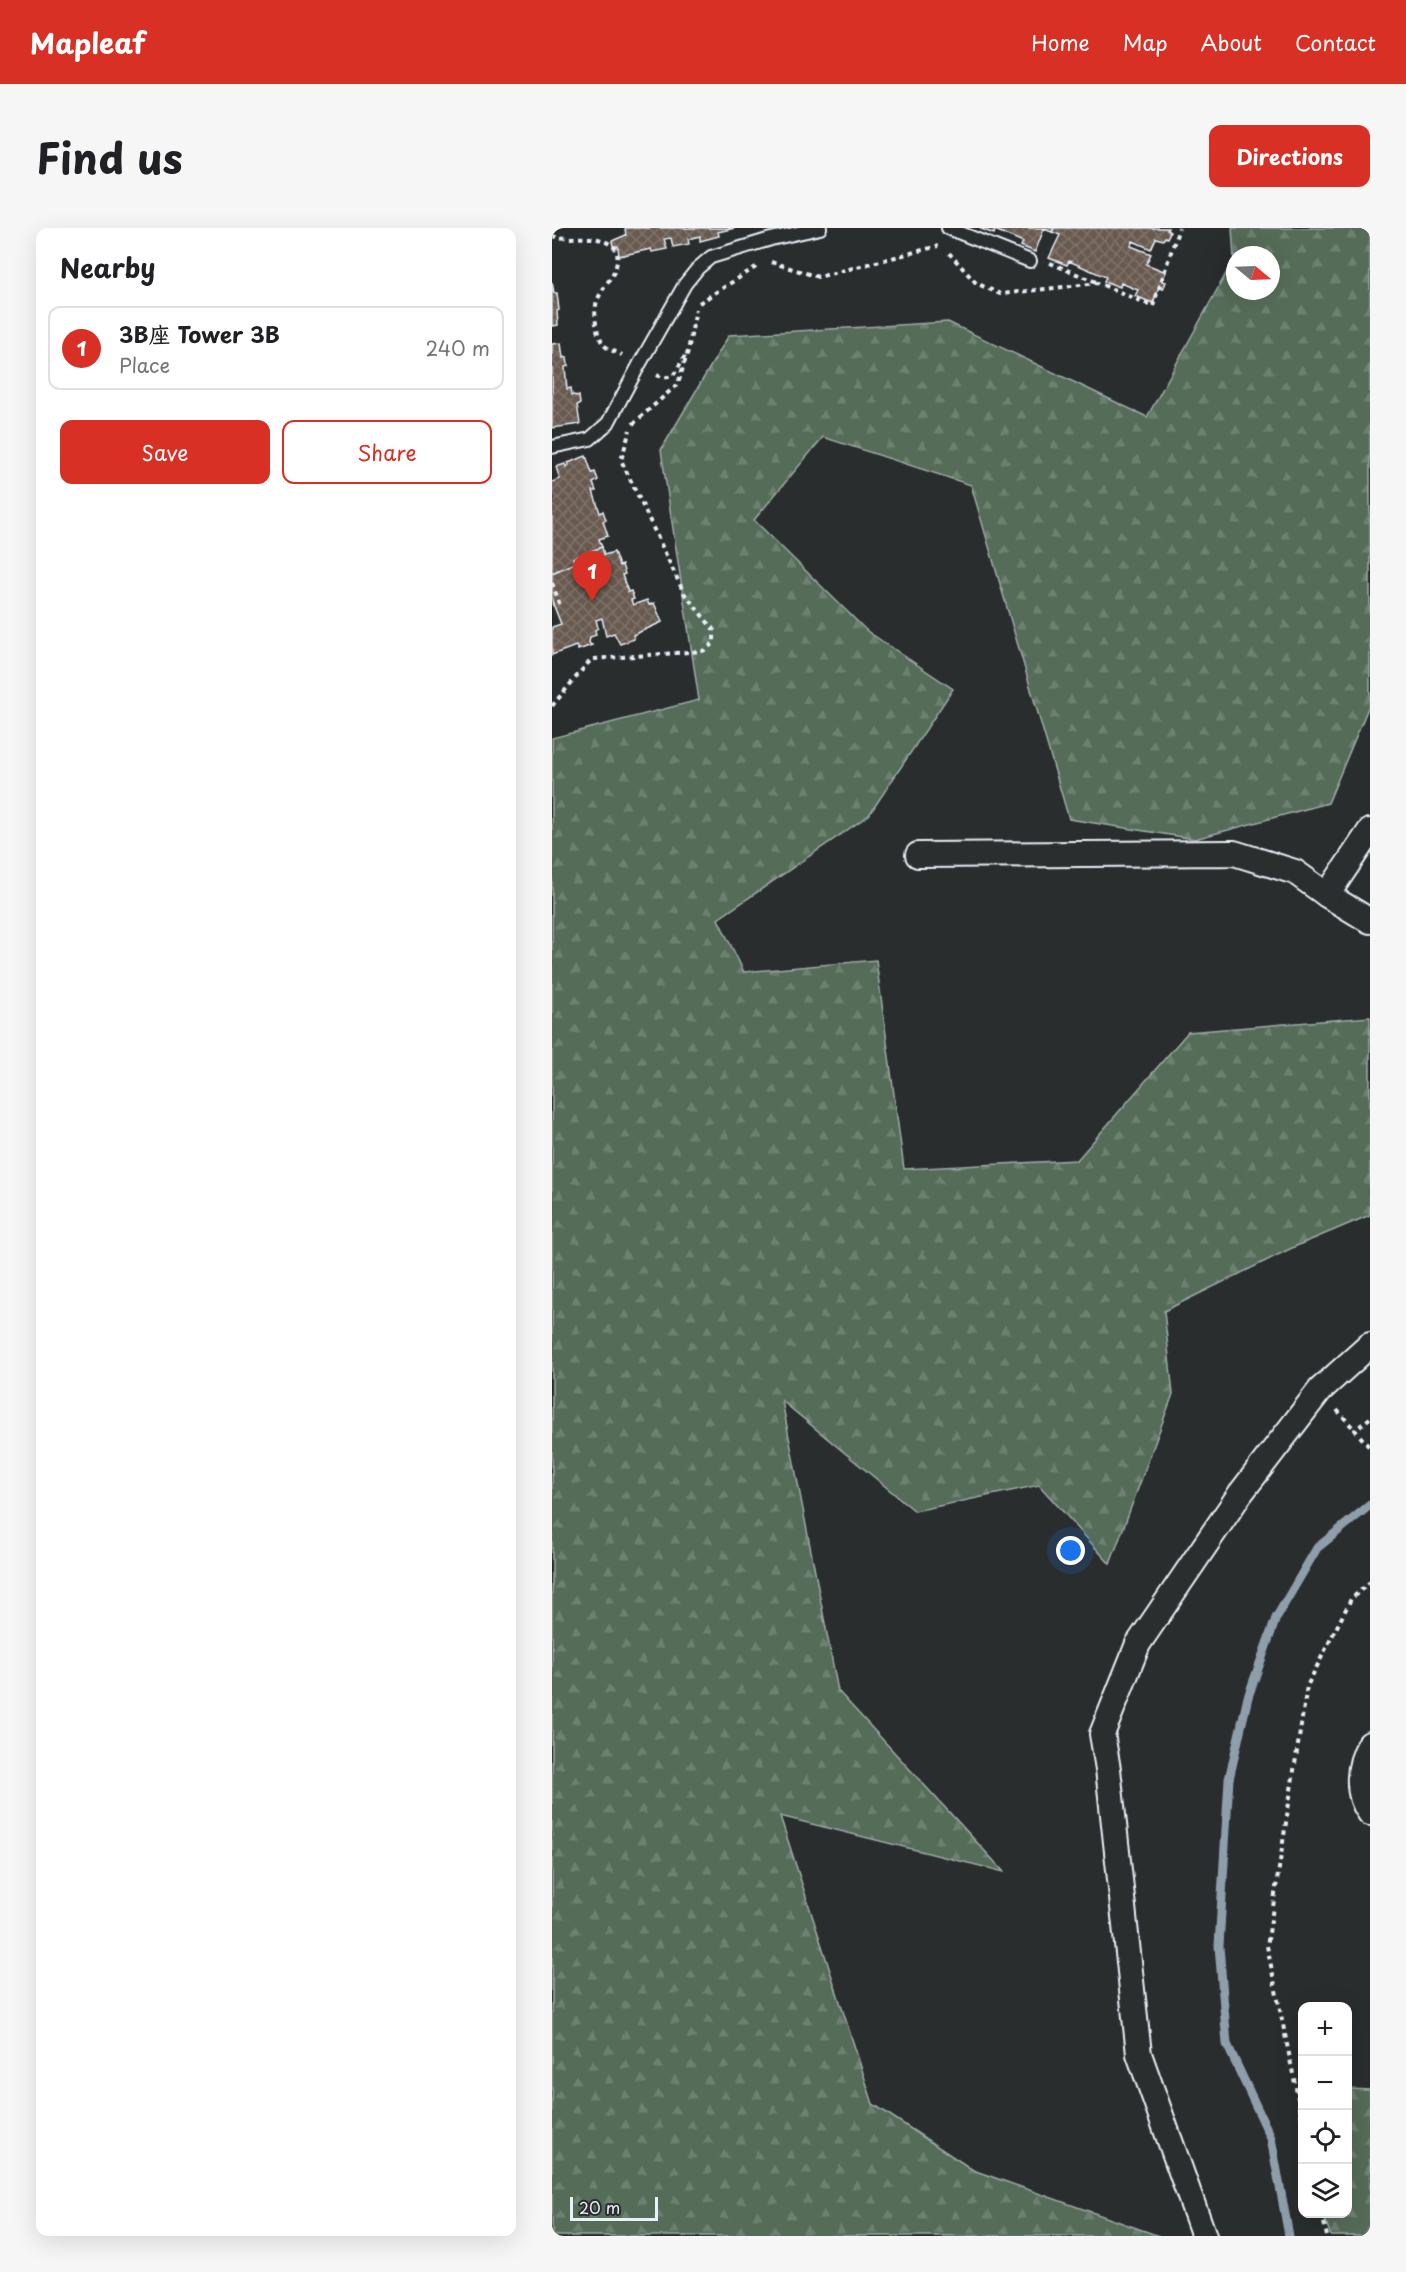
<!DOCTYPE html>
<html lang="en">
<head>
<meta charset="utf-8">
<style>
	body { margin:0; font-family:"Playpen Sans","LXGW WenKai TC",sans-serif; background:#f6f6f6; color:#202124 }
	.controls { position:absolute; right:18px; bottom:18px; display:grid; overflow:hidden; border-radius:12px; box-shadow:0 6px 24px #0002 }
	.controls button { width:54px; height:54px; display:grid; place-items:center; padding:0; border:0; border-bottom:2px solid #e0e0e0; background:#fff; color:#202124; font:30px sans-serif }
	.compass { position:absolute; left:674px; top:18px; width:54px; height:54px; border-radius:50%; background:#fff; box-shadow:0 6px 24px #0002; rotate:109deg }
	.scale { position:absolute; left:18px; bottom:15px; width:88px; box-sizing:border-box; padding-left:6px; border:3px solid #e8f1f8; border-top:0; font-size:16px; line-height:21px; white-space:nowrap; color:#e8f1f8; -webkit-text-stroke:4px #2a2d2e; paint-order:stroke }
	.you { position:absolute; left:519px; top:1323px; width:21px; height:21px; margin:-15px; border:4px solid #fff; border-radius:50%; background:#1a73e8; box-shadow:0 0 0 9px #1a73e833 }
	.badge { display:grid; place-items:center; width:39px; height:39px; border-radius:50%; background:#d93025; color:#fff; font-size:20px; font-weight:700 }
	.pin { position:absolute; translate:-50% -50px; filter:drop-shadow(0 2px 3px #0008) }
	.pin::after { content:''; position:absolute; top:32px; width:21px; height:18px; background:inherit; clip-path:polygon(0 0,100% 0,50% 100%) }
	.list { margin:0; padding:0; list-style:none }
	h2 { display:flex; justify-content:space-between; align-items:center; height:78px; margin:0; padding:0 24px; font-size:26px }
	h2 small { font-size:20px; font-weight:400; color:#757577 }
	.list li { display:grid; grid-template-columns:39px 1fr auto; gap:18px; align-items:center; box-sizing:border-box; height:84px; margin:0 12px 12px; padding:0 12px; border:2px solid #e0e0e0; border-radius:12px }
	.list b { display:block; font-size:22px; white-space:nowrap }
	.list p { margin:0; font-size:20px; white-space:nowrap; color:#757577 }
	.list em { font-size:20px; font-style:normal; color:#757577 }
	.actions { display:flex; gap:12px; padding:18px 24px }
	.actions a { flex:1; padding:14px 0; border:2px solid #d93025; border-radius:12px; text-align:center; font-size:21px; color:#d93025 }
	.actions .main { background:#d93025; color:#fff }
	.icon { flex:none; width:33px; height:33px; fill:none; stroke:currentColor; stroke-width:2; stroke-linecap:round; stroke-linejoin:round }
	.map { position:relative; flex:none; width:818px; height:2008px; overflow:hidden; border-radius:12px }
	header { display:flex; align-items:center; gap:36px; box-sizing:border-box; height:84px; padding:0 30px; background:#d93025; color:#fff }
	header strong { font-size:28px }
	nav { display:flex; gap:33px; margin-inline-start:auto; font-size:21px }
	.intro { display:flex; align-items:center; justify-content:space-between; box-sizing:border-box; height:144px; padding:0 36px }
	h1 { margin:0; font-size:42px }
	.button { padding:15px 27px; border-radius:12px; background:#d93025; color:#fff; font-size:21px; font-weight:700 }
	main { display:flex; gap:36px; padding:0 36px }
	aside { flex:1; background:#fff; border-radius:12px; box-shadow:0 6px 24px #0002 }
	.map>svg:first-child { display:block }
	.forest { fill:url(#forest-firs); stroke:#9eaea8; stroke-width:1.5; fill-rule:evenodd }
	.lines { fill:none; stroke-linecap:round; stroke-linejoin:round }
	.stream { stroke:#8e9eaa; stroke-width:9 }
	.building { fill:url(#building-cross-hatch); stroke:#e8f1f8; stroke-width:1.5 }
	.lane-casing { stroke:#e8f1f8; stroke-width:16 }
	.street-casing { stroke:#e8f1f8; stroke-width:28 }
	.path { stroke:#e8f1f8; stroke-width:4; stroke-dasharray:4.5 4.5; stroke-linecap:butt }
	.lane { stroke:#2a2d2e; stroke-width:12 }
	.street { stroke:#2a2d2e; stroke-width:24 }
</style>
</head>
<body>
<header>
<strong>Mapleaf</strong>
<nav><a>Home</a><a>Map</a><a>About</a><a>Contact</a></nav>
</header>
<div class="intro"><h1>Find us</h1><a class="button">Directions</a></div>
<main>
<aside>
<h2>Nearby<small></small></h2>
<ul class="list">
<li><span class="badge">1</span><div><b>3B座 Tower 3B</b><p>Place</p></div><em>240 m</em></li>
</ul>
<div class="actions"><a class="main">Save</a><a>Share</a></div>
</aside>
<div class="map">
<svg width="818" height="2008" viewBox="0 0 818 2008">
	<defs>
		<pattern id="forest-firs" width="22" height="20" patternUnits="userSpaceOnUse" patternTransform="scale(1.5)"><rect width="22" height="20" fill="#556c58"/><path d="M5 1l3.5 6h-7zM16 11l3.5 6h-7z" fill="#6d8171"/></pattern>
		<pattern id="building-cross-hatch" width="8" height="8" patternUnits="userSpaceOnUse" patternTransform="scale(1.5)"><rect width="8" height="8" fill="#695a50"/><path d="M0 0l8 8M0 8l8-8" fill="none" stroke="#7e726a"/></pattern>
	</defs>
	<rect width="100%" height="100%" fill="#2a2d2e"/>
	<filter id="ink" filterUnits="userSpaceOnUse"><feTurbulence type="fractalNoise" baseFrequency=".0167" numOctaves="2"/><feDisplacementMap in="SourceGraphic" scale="12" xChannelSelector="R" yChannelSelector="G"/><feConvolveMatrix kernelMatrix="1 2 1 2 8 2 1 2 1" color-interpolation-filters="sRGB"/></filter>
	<g filter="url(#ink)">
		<!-- forest -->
		<g class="forest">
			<path d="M 680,0 L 818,0 L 818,475 L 776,575 L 643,611 L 517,591 L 419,257 L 271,209 L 202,292 L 315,403 L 401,461 L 317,587 L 166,691 L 192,744 L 324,732 L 352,941 L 525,932 L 636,804 L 818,789 L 818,987 L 742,1019 L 612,1083 L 621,1166 L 558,1336 L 487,1257 L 363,1283 L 230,1173 L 286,1463 L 452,1644 L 228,1588 L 321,1876 L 421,1942 L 607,2008 L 0,2008 L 0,510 L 147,472 L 109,222 L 177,107 L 396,94 L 595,189 L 682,31 ZM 683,27 L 719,27 L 719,63 L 683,63 Z"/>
			<polygon points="796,1861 818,1862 818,2008 779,2008 771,1986 796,1986"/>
		</g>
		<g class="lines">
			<!-- stream -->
			<polyline class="stream" points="737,2008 719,1910 675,1816 667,1718 677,1551 696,1469 724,1390 765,1320 818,1277"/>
		</g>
		<!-- building -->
		<g class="building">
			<polygon points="183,0 166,4 167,8 148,13 148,8 136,11 137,16 121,19 119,10 112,11 115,21 100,24 99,21 67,28 66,18 61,18 60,13 74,7 73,1 75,0"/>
			<polygon points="427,0 502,0 500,4 492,1 483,24 469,18 471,14 443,2 442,6"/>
			<polygon points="502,0 616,0 615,2 618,4 615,10 613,9 611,12 604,10 599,21 581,13 579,18 599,26 594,36 614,44 610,53 614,54 611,61 607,59 601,75 583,68 586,62 569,55 568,59 552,53 554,49 517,33 515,37 497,30 508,7 500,4"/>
			<polygon points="0,54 2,65 5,65 7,82 5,83 6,97 0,98"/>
			<polygon points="9,115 11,130 15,129 16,138 13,139 15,161 19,160 20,167 27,168 28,176 25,177 28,196 0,200 0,116"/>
			<polygon points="34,228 40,245 43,244 46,252 41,255 44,263 41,263 48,285 51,283 54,292 51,293 56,308 47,311 50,319 21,330 23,335 0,345 0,254 8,251 4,239 13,236 14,239 17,237 16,235"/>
			<polygon points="50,319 52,327 62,324 67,338 70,337 73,346 70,347 76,364 79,363 82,371 79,372 81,377 95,372 97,377 102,375 110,394 81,407 82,411 68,416 62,405 54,408 50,390 44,392 46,400 43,402 44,407 38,409 37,415 40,417 26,422 24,418 0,427 0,399 9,396 0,373 0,345 23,335 21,330"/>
		</g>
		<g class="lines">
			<defs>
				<g id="lane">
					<polyline points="396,0 478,33"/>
					<polyline points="0,219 38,211 56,195 87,137 133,56 146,40 159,29 219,11 268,0"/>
				</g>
				<g id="street">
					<polyline points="366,627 682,625 743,644 775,667 818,693"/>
					<polyline points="775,667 818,603"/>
					<path d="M 818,1516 C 806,1536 803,1565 818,1585"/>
					<polyline points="652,2008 587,1826 556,1541 550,1506 586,1416 688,1266 768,1162 818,1117"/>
				</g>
			</defs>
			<!-- lane casing -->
			<use href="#lane" class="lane-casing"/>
			<!-- street casing -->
			<use href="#street" class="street-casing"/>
			<!-- path -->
			<g class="path">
				<path d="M 0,8 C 25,14 45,2 65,22 C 68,46 53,53 45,73 C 41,85 44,109 53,118 C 57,122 65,124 70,127"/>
				<polyline points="397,25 424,55 448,66 546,55 601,78 627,0"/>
				<polyline points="219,34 266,49 386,18"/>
				<polyline points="498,35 544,54"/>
				<polyline points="147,75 204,39"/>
				<polyline points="105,147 111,150 121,148 133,128"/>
				<polyline points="81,196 126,156 136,123 144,81"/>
				<polyline points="0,355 7,374 0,377"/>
				<polyline points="0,478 36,435 42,431 151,423 162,415 162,402 132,365 69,232 78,202"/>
				<polyline points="785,1182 803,1202"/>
				<polyline points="818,1190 803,1202 818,1220"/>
				<polyline points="750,1890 715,1718 755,1458 799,1371 818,1354"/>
				<polyline points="770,1986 775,2008"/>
			</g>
			<!-- lane -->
			<use href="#lane" class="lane"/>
			<!-- street -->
			<use href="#street" class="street"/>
		</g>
	</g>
</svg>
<div class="controls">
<button>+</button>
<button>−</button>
<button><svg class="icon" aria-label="locate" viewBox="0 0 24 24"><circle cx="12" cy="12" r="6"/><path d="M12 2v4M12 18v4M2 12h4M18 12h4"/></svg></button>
<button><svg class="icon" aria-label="layers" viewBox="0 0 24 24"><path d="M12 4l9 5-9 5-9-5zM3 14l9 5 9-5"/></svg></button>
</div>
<svg class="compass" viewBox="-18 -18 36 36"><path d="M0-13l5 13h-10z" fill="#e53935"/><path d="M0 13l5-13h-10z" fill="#757577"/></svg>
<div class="scale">20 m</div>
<div class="you"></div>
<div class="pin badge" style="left:40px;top:373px">1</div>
</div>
</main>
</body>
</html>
